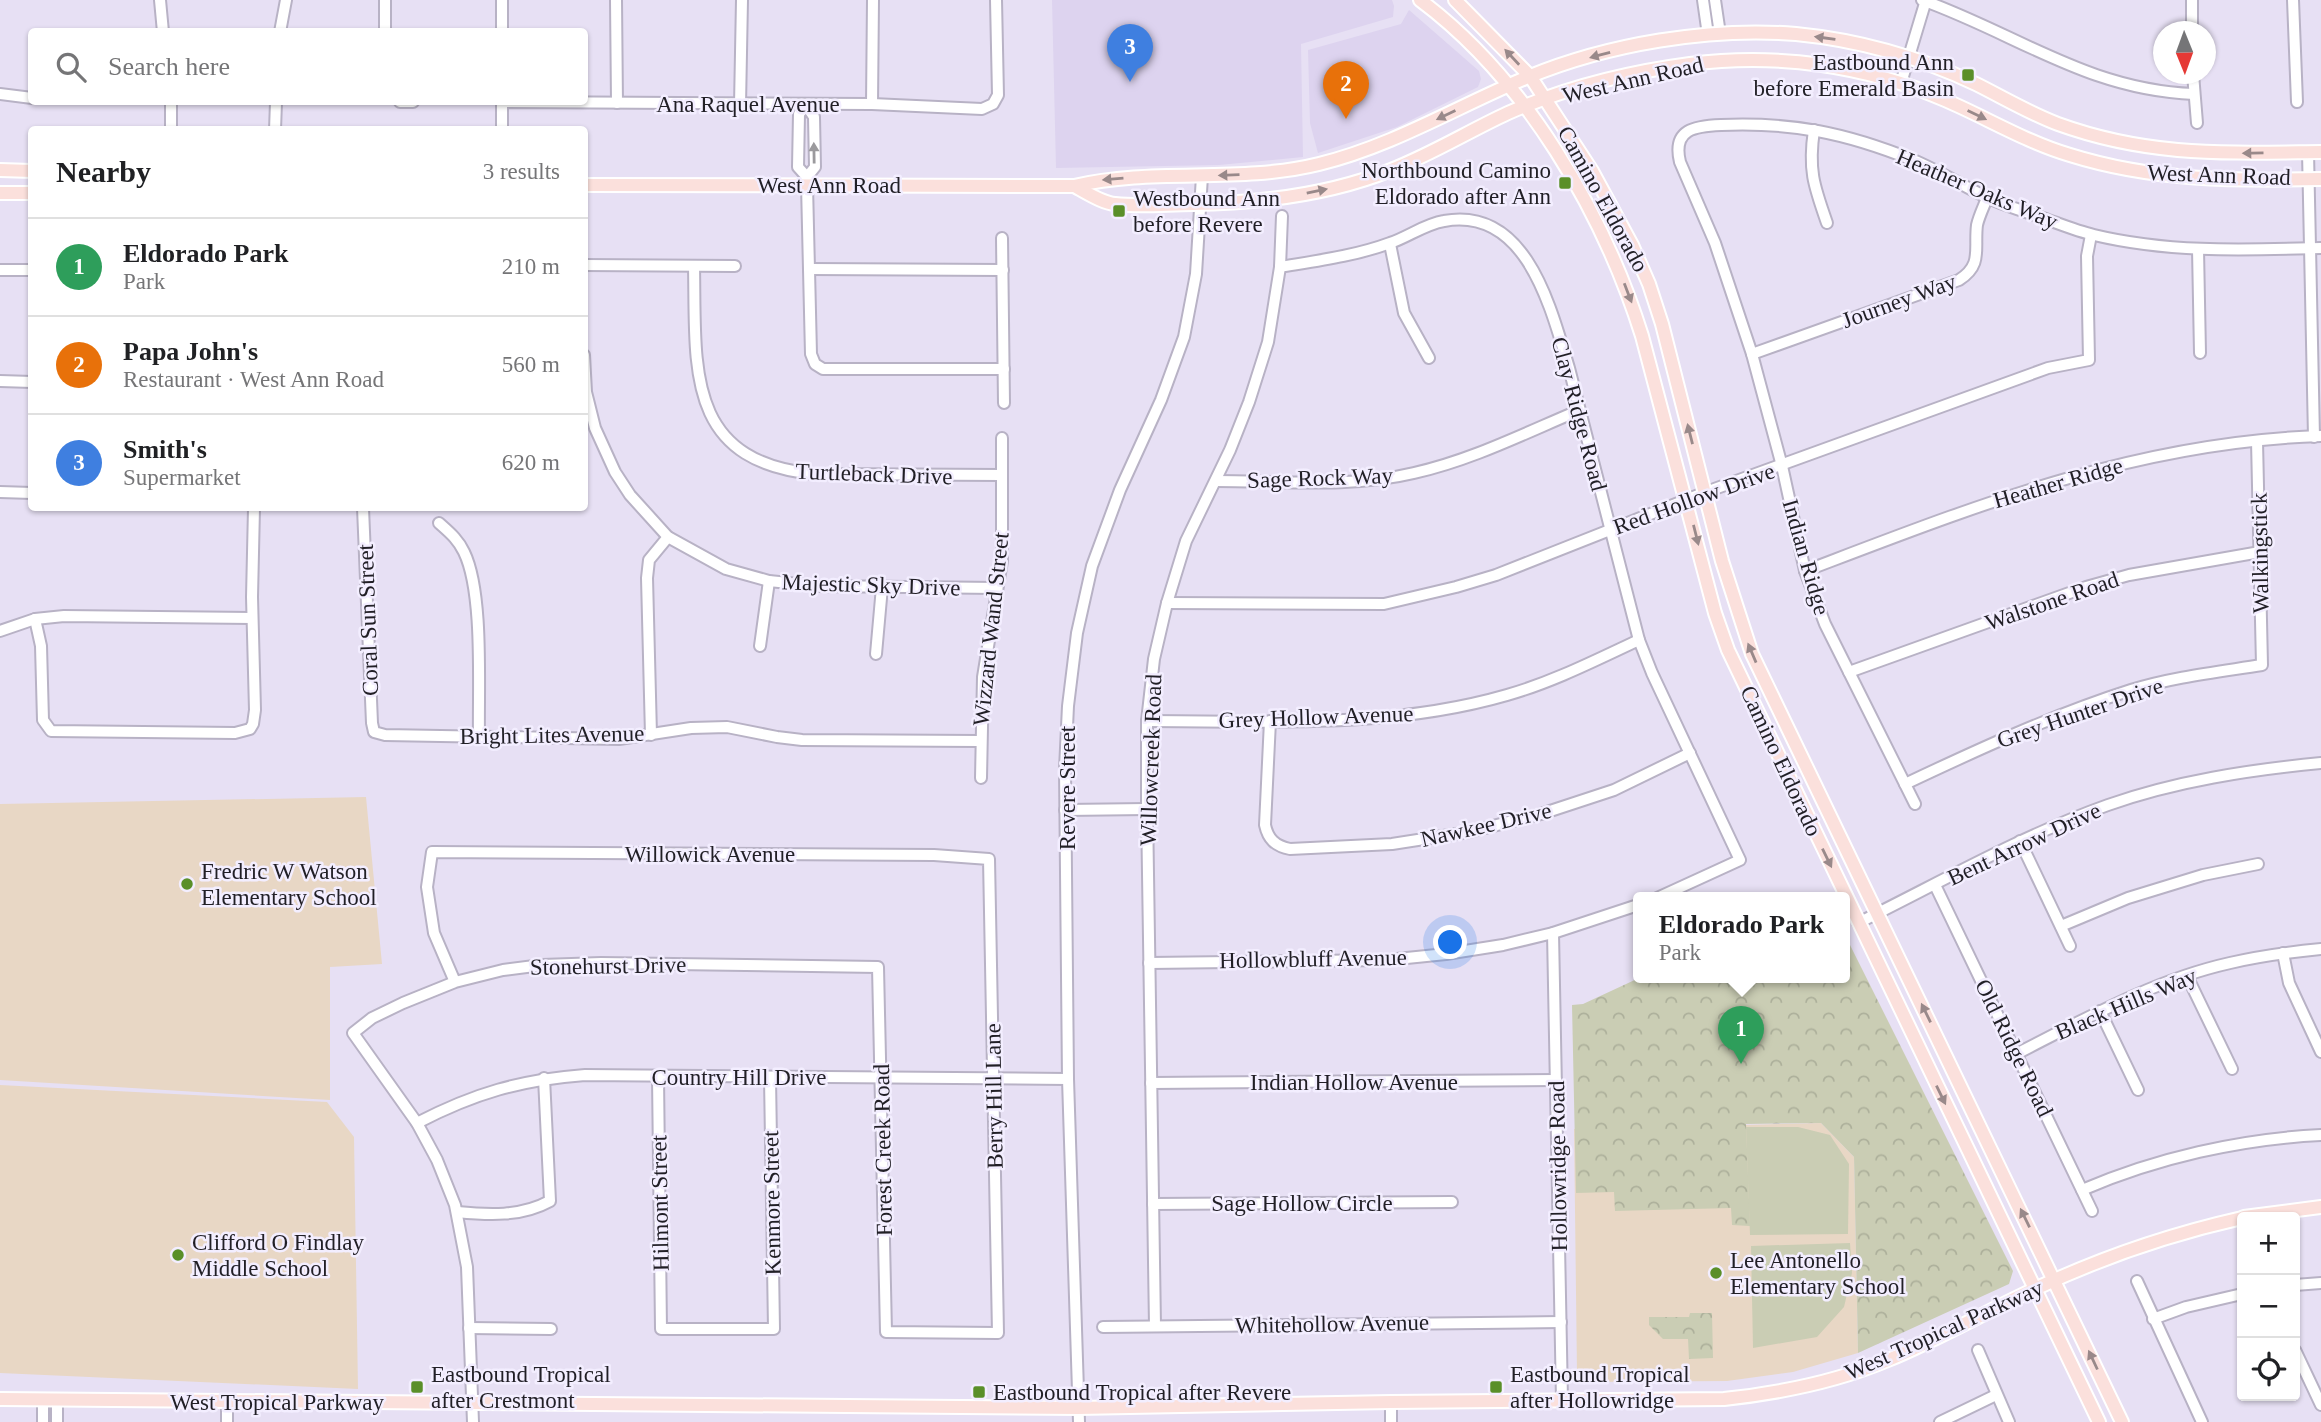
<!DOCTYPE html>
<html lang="en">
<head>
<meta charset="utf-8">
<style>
	body { margin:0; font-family:"Times New Roman",serif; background:#f6f6f6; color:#202124 }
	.controls { position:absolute; right:21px; bottom:21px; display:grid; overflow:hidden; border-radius:7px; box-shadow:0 2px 5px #0004 }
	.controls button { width:63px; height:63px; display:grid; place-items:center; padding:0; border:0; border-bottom:2px solid #e0e0e0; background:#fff; color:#202124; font:35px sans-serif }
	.compass { position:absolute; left:2153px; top:21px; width:63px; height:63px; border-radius:50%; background:#fff; box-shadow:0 2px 5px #0004; rotate:179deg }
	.you { position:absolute; left:1451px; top:943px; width:24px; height:24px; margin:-18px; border:5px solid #fff; border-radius:50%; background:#1a73e8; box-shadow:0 0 0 10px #1a73e833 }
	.badge { display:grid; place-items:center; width:46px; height:46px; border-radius:50%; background:#2563eb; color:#fff; font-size:23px; font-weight:700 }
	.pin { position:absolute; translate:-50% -58px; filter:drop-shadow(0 2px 4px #0008) }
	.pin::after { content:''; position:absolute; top:37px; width:24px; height:21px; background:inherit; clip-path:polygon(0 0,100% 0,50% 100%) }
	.popup { position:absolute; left:1633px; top:892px; width:217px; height:91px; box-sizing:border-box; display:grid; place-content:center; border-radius:7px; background:#fff; filter:drop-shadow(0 2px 5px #0005); font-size:23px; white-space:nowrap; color:#757577 }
	.popup b { font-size:26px; color:#202124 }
	.popup::after { content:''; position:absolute; left:50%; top:100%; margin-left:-14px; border:14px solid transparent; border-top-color:#fff }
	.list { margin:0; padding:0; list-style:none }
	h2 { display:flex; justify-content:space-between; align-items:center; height:91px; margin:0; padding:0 28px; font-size:30px }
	h2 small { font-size:23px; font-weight:400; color:#757577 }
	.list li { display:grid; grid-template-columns:46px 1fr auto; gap:21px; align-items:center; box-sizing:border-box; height:98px; padding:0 28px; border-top:2px solid #e0e0e0 }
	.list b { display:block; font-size:26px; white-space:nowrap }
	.list p { margin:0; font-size:23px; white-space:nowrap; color:#757577 }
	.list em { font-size:23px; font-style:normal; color:#757577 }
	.icon { flex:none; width:38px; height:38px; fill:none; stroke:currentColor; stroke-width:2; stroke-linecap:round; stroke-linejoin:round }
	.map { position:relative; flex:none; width:2321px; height:1422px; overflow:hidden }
	.search { position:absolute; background:#fff; box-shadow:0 2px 5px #0004; left:28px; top:28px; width:560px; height:77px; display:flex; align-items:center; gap:18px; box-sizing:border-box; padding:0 24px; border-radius:7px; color:#757577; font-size:26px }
	.panel { position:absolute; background:#fff; box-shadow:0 2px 5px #0004; left:28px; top:126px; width:560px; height:385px; border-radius:7px }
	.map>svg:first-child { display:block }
	.built { fill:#ddd3ef }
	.education { fill:#e8d7c5 }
	.park { fill:url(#park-crowns) }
	.pitch { fill:#cacdb4 }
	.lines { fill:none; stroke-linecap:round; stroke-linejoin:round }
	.minor-casing { stroke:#b8b2c5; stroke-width:14 }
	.major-casing { stroke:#fff; stroke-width:16 }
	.minor { stroke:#fff; stroke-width:10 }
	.major { stroke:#fbe0dc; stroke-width:12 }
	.oneway { fill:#99898a }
	.oneway2 { fill:#9b9a9d }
	.poi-dot { fill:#5a8f29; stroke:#f3eeff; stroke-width:2.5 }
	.labels { text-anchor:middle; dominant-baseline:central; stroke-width:5; stroke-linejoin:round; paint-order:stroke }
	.poi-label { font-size:23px; fill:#211f26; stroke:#f3eeff; text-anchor:start }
	.street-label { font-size:23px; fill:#211f26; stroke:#f3eeff }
</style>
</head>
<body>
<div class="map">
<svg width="2321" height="1422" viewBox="0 0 2321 1422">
	<defs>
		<pattern id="park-crowns" width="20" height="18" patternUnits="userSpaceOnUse" patternTransform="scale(1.75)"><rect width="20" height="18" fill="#cacdb4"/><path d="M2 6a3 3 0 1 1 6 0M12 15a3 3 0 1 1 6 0" fill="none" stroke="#adb09b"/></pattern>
	</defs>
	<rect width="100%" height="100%" fill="#e7e0f4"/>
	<!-- built -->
	<g class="built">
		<polygon points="1052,0 1392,0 1394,6 1393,17 1301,44 1303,157 1219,165 1056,168"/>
		<polygon points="1409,10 1479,71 1481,79 1478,87 1397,127 1318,153 1310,123 1308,50 1401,24"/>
	</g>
	<!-- education -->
	<g class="education">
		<polygon points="366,797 382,964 330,967 330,1100 0,1080 0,804"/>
		<polygon points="0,1085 327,1102 354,1137 358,1389 0,1373"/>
		<polygon points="1821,1123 1854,1157 1858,1353 1793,1372 1727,1381 1587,1382 1577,1374 1574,1129"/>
	</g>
	<!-- park -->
	<g class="park">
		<polygon points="1844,933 2013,1271 2009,1284 1858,1353 1854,1157 1821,1123 1746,1124 1750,1226 1732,1225 1731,1208 1615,1211 1614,1192 1576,1193 1572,1005 1583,1004 1639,978 1844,978"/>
		<polygon points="1690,1313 1712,1313 1713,1358 1689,1359 1688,1339 1663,1339 1649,1325 1649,1317 1689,1317"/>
	</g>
	<!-- pitch -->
	<g class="pitch">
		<polygon points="1746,1127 1798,1127 1830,1135 1849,1164 1848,1234 1750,1235"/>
		<polygon points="1850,1243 1852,1273 1844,1307 1817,1337 1753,1348 1751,1246"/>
	</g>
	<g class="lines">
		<defs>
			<g id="minor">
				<polyline points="160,0 163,32"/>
				<polyline points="385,0 385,32"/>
				<polyline points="502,0 502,32"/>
				<polyline points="616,0 617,103"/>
				<polyline points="1703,0 1708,35"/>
				<polyline points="1715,0 1720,34"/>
				<path d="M 1922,0 C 2017,34 2088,90 2194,94"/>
				<polyline points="2192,0 2192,32"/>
				<polyline points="2293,0 2297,102"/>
				<polyline points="280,32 286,0"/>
				<polyline points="2193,74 2197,123"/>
				<polyline points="1901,83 1926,0"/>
				<polyline points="0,94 32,98"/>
				<polyline points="400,102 413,102"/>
				<polyline points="872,104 873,0"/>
				<polyline points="740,105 742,0"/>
				<polyline points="171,130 171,102"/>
				<polyline points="275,130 276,102"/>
				<polyline points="502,130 502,102 872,104 982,109 993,104 998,95 996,0"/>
				<path d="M 1814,130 C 1808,170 1814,186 1827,223"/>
				<polyline points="2308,152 2314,437"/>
				<polyline points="807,177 798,167 799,114 806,105 814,117 815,167 807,177 807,185 811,354 815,364 823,369 1004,369"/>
				<polyline points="1002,238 1004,403"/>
				<polyline points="1390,244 1404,313 1429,358"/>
				<polyline points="2198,249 2200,353"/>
				<polyline points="584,265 735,266"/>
				<path d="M 694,266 C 696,367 684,461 814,474 L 1002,475"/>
				<path d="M 1280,267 C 1316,261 1355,256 1390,243 C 1408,237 1425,224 1444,221 C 1527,206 1551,309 1569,368 L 1639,640 L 1652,673 L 1740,860 L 1657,898"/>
				<polyline points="809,269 1003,270"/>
				<polyline points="0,270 32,270"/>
				<path d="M 1752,354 L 1959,280 C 1983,265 1974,249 1977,225 C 1979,216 1984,206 1987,198"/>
				<polyline points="584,355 586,392 595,428 615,472 630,495 668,537 726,569 769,581 818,586 997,588"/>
				<polyline points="0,381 32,382"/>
				<path d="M 1216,481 C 1280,481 1352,488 1414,473 C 1472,460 1525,433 1580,410"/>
				<polyline points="0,492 32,493"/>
				<polyline points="363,508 372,723 374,732 385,735 619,739 691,728 727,727 777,737 802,740 980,741"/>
				<path d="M 439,523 C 449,532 458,539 464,552 C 484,593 478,689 479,737"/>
				<path d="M 1805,571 C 1976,506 2135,442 2321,436"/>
				<polyline points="1167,603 1384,604 1456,587 1496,575 1706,492 2048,368 2089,360 2087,256 2091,235"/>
				<polyline points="35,619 41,646 43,720 51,731 235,733 250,729 253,724 255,710 252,597 254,508"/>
				<polyline points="0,631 35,619 64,616 252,618"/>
				<polyline points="760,646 769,581"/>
				<polyline points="876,654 882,587"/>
				<polyline points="1849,672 2086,587 2129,575 2260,552"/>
				<path d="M 1147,721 C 1267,721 1390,729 1507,695 C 1553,682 1596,660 1639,640"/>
				<path d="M 1270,721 L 1265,825 C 1268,839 1275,846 1290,849 L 1392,844 L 1469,832 L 1541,814 L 1614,790 L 1690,753"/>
				<polyline points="651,735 647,578 649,560 668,537"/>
				<polyline points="981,778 983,677 1002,561 1002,438"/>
				<path d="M 1905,784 C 1979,749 2053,715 2131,690 C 2173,677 2218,672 2262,665 L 2257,441"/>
				<path d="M 1915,804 L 1825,624 L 1805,571 L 1782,466 L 1752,354 L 1715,243 L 1680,162 C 1672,129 1695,126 1721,125 C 1793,122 1846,133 1913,160 C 1937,170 1960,184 1984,196 C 2002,205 2024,211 2043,218 C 2060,224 2077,231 2094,235 C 2169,253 2244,250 2321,248"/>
				<polyline points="1065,810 1147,809"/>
				<polyline points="2020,841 2070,946"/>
				<polyline points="1935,885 2092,1211"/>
				<path d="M 1858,923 C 1941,882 2021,836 2108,805 C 2176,781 2249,770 2321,763"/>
				<polyline points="2061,926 2128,898 2203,875 2258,864"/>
				<polyline points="1553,933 1562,1400"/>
				<polyline points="2283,953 2289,983 2321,1052"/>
				<polyline points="1149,963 1387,960 1446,954 1503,945 1553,933 1638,905"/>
				<polyline points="2187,976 2232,1069"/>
				<polyline points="455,982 434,933 427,887 432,852 934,855 989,859 998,1333 886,1332 878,967 601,963 542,965 503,970 455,982 403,1003 372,1018 353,1033 417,1123 437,1160 455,1205 467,1267 473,1422"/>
				<polyline points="2100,1011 2138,1090"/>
				<path d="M 2016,1054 C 2085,1019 2154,980 2230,963 C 2260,956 2290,952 2321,949"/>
				<polyline points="658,1077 661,1329 774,1329 770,1078"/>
				<polyline points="1151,1083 1556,1080"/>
				<path d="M 417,1123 C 475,1093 520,1080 585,1075 L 1068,1079"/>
				<path d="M 2082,1190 C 2156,1158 2240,1139 2321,1135"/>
				<polyline points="1153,1204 1452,1202"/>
				<path d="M 457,1212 C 488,1215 521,1217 550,1201 L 544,1078"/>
				<polyline points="2137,1281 2202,1422"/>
				<polyline points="2295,1285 2321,1283"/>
				<polyline points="2153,1319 2186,1307 2242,1294"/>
				<polyline points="1155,1326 1147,809 1147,721 1154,659 1167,603 1186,541 1230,450 1249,402 1268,342 1280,267 1282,216"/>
				<polyline points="1103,1327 1561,1322"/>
				<polyline points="469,1328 551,1329"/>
				<polyline points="1978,1350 2009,1422"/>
				<polyline points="2295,1350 2321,1405"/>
				<polyline points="1391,1402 1391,1422"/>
				<polyline points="43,1422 43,1400"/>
				<polyline points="57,1422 57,1400"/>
				<polyline points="227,1422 227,1401"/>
				<polyline points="1079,1422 1068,1079 1065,769 1068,706 1077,633 1092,566 1120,490 1161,400 1184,337 1196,274 1202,176"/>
				<polyline points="1940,1422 1996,1395"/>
			</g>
			<g id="major">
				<path d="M 1420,0 C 1526,79 1603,212 1642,336 L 1715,613 L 1728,650 L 2099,1422"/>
				<polyline points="1455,0 1530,76 1592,171 1632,245 1649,284 1662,324 1722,561 1752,654 2122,1422"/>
				<polyline points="0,170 32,171"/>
				<path d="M 584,185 L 1074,186 C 1154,167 1238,184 1319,164 C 1393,146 1458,106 1528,77 C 1608,44 1710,27 1796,34 C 1858,40 1919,57 1976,84 C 2004,98 2029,113 2058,124 C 2149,157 2226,153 2321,152"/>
				<path d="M 1074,186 C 1086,192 1102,203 1115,204 C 1140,207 1168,204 1193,204 C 1260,203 1329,195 1391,170 C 1432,154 1469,131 1508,113 C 1565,88 1629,72 1690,64 C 1777,53 1865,65 1945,100 C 1987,118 2026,142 2070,155 C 2153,181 2235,181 2321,179"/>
				<polyline points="0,193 32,193"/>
				<polyline points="2244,1217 2321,1207"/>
				<path d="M 0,1399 L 1078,1408 L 1391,1402 L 1724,1399 C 1780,1393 1836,1382 1888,1360 C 1939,1339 1987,1311 2037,1288 C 2103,1257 2171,1234 2242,1218"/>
			</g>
		</defs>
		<!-- minor casing -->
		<use href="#minor" class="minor-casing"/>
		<!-- major casing -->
		<use href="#major" class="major-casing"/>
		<!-- minor -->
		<use href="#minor" class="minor"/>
		<!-- major -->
		<use href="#major" class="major"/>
	</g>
	<!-- one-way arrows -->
	<defs><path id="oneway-solid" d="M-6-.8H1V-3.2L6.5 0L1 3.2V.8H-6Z" transform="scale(1.75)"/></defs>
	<g class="oneway">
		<use href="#oneway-solid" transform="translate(1825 38) rotate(-172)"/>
		<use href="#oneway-solid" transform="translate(1600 55) rotate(165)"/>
		<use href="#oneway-solid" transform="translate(1512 57) rotate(-133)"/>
		<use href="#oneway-solid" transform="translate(1446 115) rotate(154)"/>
		<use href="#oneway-solid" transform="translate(1977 115) rotate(26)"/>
		<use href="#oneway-solid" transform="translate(2253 153) rotate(179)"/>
		<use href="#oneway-solid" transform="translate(1229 175) rotate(178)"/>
		<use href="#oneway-solid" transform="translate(1113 179) rotate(175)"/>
		<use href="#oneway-solid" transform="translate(1317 191) rotate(-12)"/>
		<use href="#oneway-solid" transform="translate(1628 293) rotate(69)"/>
		<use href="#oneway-solid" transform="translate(1690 434) rotate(-104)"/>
		<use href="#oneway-solid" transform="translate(1696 535) rotate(76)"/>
		<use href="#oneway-solid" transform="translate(1752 653) rotate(-113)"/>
		<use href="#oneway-solid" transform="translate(1827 858) rotate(64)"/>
		<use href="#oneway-solid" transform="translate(1926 1013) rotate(-116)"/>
		<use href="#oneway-solid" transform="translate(1941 1095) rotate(64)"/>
		<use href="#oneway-solid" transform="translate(2025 1218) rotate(-116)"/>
		<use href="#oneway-solid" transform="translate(2093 1360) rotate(-115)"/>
	</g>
	<use class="oneway2" href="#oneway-solid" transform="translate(814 153) rotate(-91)"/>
	<!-- markers -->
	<g class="poi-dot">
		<rect x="1961" y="68" width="14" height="14" rx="3.5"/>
		<rect x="1558" y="176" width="14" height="14" rx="3.5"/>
		<rect x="1112" y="204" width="14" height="14" rx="3.5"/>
		<circle cx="187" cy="884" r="7"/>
		<circle cx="178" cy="1255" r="7"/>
		<circle cx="1716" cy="1273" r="7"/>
		<rect x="410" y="1380" width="14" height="14" rx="3.5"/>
		<rect x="1489" y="1380" width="14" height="14" rx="3.5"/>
		<rect x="972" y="1385" width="14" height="14" rx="3.5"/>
	</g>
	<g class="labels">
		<!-- poi labels -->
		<g class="poi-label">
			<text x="1954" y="62" text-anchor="end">Eastbound Ann<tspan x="1954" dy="26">before Emerald Basin</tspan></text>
			<text x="1551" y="170" text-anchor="end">Northbound Camino<tspan x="1551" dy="26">Eldorado after Ann</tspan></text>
			<text x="1133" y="198">Westbound Ann<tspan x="1133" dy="26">before Revere</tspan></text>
			<text x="201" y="871">Fredric W Watson<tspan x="201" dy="26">Elementary School</tspan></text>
			<text x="192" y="1242">Clifford O Findlay<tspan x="192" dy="26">Middle School</tspan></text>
			<text x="1730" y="1260">Lee Antonello<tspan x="1730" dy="26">Elementary School</tspan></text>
			<text x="431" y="1374">Eastbound Tropical<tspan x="431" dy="26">after Crestmont</tspan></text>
			<text x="1510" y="1374">Eastbound Tropical<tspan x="1510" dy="26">after Hollowridge</tspan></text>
			<text x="993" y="1392">Eastbound Tropical after Revere</text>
		</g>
		<!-- street labels -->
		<g class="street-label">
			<text transform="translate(1633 80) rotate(-13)">West Ann Road</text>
			<text x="748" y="104">Ana Raquel Avenue</text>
			<text transform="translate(2219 175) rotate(2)">West Ann Road</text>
			<text x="829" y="185">West Ann Road</text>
			<text transform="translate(1977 189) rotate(23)">Heather Oaks Way</text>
			<text transform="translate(1603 199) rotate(61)">Camino Eldorado</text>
			<text transform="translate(1899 301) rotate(-20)">Journey Way</text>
			<text transform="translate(1579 414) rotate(75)">Clay Ridge Road</text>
			<text transform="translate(874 474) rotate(2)">Turtleback Drive</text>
			<text transform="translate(1320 478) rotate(-2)">Sage Rock Way</text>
			<text transform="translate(2058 483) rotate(-16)">Heather Ridge</text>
			<text transform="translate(1694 499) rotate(-20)">Red Hollow Drive</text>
			<text transform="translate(2260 553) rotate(-91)">Walkingstick</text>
			<text transform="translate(1806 557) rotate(74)">Indian Ridge</text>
			<text transform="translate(871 585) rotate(2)">Majestic Sky Drive</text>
			<text transform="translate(2052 601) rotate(-19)">Walstone Road</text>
			<text transform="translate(368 620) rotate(-92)">Coral Sun Street</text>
			<text transform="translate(991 629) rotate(-84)">Wizzard Wand Street</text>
			<text transform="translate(2080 713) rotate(-19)">Grey Hunter Drive</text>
			<text transform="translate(1316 717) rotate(-2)">Grey Hollow Avenue</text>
			<text transform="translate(552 735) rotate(-1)">Bright Lites Avenue</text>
			<text transform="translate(1151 760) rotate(-88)">Willowcreek Road</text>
			<text transform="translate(1781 761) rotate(65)">Camino Eldorado</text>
			<text transform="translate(1067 788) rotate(-90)">Revere Street</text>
			<text transform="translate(1486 825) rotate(-13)">Nawkee Drive</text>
			<text transform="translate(2024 844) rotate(-25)">Bent Arrow Drive</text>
			<text x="710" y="854">Willowick Avenue</text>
			<text transform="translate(1313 959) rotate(-1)">Hollowbluff Avenue</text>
			<text transform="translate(608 966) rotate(-1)">Stonehurst Drive</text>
			<text transform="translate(2126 1004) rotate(-23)">Black Hills Way</text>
			<text transform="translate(2014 1048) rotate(64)">Old Ridge Road</text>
			<text x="739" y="1077">Country Hill Drive</text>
			<text x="1354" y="1082">Indian Hollow Avenue</text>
			<text transform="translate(994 1096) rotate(-91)">Berry Hill Lane</text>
			<text transform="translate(883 1150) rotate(-91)">Forest Creek Road</text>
			<text transform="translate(1558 1166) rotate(-91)">Hollowridge Road</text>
			<text transform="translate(660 1203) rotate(-91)">Hilmont Street</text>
			<text transform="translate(772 1203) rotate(-91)">Kenmore Street</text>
			<text x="1302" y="1203">Sage Hollow Circle</text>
			<text transform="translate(1332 1324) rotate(-1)">Whitehollow Avenue</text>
			<text transform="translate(1944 1330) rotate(-24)">West Tropical Parkway</text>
			<text x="277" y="1402">West Tropical Parkway</text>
		</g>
	</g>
</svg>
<div class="controls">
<button>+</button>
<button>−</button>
<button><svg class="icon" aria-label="locate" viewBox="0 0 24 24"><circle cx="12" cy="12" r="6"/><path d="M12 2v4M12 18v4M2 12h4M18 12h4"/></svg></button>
</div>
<svg class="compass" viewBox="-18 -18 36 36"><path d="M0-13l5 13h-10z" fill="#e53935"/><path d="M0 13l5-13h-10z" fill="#757577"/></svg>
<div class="you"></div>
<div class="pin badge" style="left:1741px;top:1064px;background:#2e9e5b">1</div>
<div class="popup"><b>Eldorado Park</b>Park</div>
<div class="pin badge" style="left:1346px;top:119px;background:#e8710a">2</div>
<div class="pin badge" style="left:1130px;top:82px;background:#3f7fe0">3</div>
<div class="search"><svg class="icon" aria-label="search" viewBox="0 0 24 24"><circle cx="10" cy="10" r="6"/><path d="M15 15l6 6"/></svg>Search here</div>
<section class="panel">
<h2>Nearby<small>3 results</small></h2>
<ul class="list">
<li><span class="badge" style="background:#2e9e5b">1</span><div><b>Eldorado Park</b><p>Park</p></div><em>210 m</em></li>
<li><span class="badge" style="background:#e8710a">2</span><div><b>Papa John's</b><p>Restaurant · West Ann Road</p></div><em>560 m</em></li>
<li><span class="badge" style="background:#3f7fe0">3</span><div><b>Smith's</b><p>Supermarket</p></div><em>620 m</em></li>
</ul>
</section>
</div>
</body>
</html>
